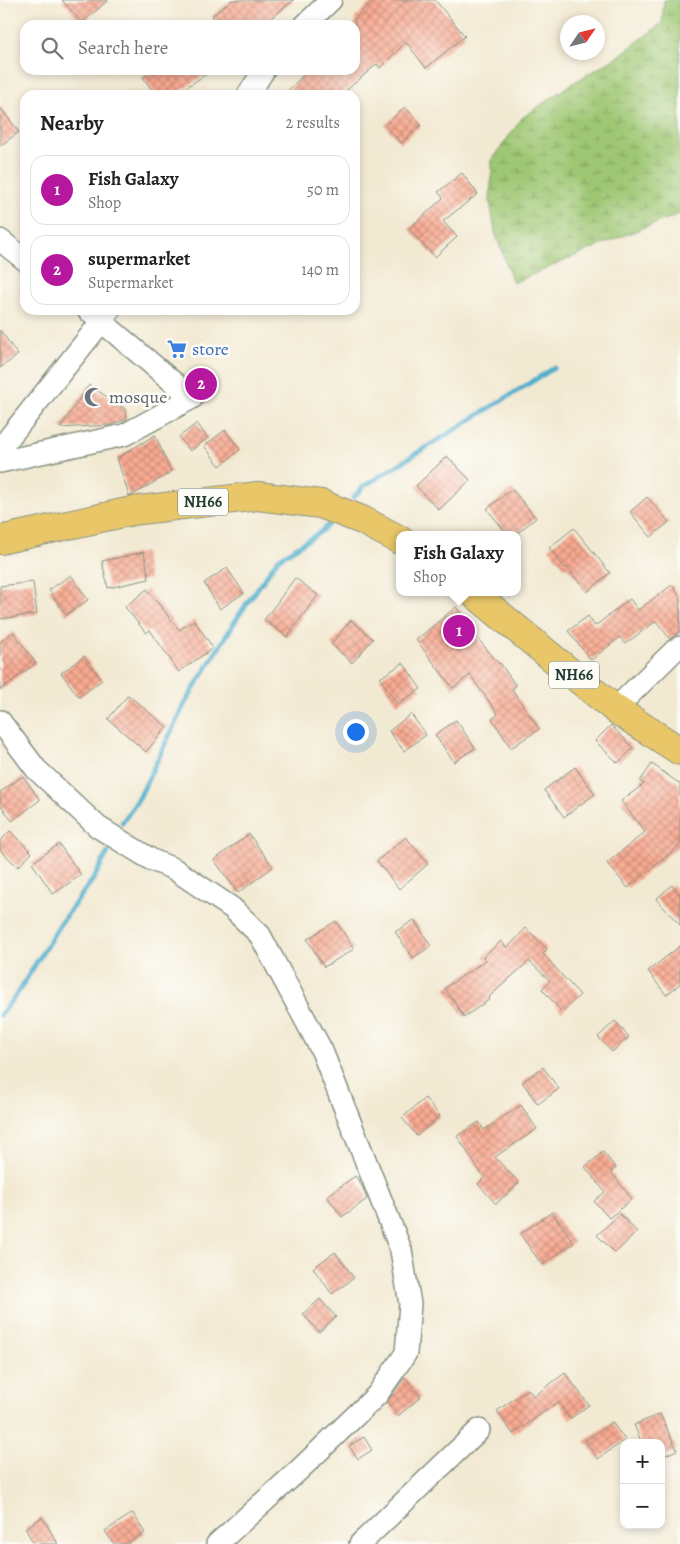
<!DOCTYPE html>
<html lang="en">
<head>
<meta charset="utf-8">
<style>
	body { margin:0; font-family:Alegreya,serif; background:#f2f2f2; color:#222 }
	.controls { position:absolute; right:15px; bottom:15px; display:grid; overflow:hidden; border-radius:10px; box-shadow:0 2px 8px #0003 }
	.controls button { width:45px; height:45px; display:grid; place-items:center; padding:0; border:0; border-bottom:1px solid #e0e0e0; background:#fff; color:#222; font:25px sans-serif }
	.compass { position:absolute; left:560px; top:15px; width:45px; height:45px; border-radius:50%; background:#fff; box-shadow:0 2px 8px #0003; rotate:55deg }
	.you { position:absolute; left:355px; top:731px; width:18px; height:18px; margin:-12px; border:4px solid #fff; border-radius:50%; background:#1a73e8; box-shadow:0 0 0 8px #1a73e833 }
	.badge { display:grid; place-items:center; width:32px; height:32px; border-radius:50%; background:#b5179e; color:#fff; font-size:16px; font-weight:700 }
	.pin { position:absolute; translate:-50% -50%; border:2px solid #fff; box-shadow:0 1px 5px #0006 }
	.popup { position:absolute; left:396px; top:531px; width:125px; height:65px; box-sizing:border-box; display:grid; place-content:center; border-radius:10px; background:#fff; filter:drop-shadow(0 1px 4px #0005); font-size:16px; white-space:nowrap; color:#767676 }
	.popup b { font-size:19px; color:#222 }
	.popup::after { content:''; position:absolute; left:50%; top:100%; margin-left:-10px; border:10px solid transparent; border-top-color:#fff }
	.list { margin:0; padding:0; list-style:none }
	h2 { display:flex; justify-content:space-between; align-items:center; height:65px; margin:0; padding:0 20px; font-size:21px }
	h2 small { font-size:16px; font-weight:400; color:#767676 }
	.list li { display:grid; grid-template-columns:32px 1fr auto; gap:15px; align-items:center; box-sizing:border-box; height:70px; margin:0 10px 10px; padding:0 10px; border:1px solid #e0e0e0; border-radius:15px }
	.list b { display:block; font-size:19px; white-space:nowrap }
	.list p { margin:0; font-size:16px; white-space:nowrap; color:#767676 }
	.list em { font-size:16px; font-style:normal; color:#767676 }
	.icon { flex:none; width:28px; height:28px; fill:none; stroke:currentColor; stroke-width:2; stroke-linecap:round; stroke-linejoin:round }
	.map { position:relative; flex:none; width:680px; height:1544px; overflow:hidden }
	.search { position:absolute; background:#fff; box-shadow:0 2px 8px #0003; left:20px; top:20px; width:340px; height:55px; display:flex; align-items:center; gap:12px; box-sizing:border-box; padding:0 18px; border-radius:15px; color:#767676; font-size:19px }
	.panel { position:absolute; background:#fff; box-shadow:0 2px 8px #0003; left:20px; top:90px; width:340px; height:225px; border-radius:15px }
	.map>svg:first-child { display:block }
	.wetland { fill:url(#wetland-marsh); stroke:#5f8254 }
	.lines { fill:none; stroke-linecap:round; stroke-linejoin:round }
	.stream { stroke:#4faece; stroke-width:5 }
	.building { fill:url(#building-cross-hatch) }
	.street-casing { stroke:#889383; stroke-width:24 }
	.highway-casing { stroke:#889383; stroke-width:30 }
	.street { stroke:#fff; stroke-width:21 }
	.highway { stroke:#e9c769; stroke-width:28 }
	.labels { text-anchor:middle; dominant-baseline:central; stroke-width:5; stroke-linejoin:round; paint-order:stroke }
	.shield { fill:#fdfcf7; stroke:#62766e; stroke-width:1 }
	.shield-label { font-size:16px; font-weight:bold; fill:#1f3d34 }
	.shop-label { font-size:18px; fill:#366cbe; stroke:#fdfcf7; text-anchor:start }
	.worship-label { font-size:18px; fill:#5b616d; stroke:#fdfcf7; text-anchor:start }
</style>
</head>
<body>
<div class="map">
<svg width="680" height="1544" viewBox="0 0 680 1544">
	<defs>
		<pattern id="wetland-marsh" width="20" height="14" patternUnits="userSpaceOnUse" patternTransform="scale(1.25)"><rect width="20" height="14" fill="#9fc773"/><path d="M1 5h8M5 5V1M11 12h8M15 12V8" fill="none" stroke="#81a35f"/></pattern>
		<pattern id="building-cross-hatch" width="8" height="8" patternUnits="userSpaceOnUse" patternTransform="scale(1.25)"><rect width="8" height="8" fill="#f9aa92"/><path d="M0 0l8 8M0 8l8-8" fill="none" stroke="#c98c78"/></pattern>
	</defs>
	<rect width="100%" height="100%" fill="#fdfcf7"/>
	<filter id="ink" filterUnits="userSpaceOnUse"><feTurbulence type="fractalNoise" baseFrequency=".02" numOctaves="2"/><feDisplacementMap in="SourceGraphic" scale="10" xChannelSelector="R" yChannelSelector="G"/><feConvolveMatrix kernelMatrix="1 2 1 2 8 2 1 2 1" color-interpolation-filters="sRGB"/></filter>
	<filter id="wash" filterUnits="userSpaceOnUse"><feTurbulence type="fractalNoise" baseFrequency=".0096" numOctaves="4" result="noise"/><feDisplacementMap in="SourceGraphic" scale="20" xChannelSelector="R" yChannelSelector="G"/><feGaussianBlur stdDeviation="1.12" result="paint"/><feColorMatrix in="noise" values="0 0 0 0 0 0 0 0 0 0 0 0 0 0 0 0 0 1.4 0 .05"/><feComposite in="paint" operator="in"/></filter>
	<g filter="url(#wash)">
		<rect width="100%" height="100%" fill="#f2e9d2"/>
		<!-- wetland -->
		<polygon class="wetland" points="664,0 680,0 680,214 617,238 513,283 495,232 490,201 492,160 522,118 568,86 619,56 662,23"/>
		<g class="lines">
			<!-- stream -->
			<g class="stream">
				<polyline points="353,498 364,486 554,368"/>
				<polyline points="122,823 139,798 185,703 239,615 278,559 319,533 328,525"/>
				<polyline points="0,1015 17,994 60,924 94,878 108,852"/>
			</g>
		</g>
		<g id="blocks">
			<!-- building -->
			<g class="building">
				<polygon points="62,0 108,0 82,23"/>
				<polygon points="232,0 294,0 262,25 219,25 212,16"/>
				<polygon points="373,0 435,0 465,36 426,68 406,42 380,68 377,64 341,95 284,95 308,70 355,70 355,18"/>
				<polygon points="154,70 213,70 174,95 155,95 143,77"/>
				<polygon points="0,107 19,132 0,146"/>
				<polygon points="405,107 421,125 401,143 385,125"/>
				<polygon points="462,173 478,194 443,221 457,237 435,257 409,229 443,198 438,192"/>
				<polygon points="0,330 18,355 0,368"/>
				<polygon points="89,385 125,409 127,419 110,425 60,428"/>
				<polygon points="197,423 208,438 190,451 179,437"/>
				<polygon points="225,430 240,450 220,466 204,446"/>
				<polygon points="155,435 171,472 133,495 129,496 117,458"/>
				<polygon points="447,456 470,480 439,510 416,486"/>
				<polygon points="512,489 536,518 515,535 508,535 487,509"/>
				<polygon points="647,497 669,522 651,537 630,512"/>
				<polygon points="574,528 610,573 587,592 567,567 565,568 549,548"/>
				<polygon points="144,552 149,579 108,588 102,561"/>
				<polygon points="227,568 244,593 220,609 204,583"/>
				<polygon points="71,575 88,600 66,615 49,590"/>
				<polygon points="295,578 318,595 287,637 264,620"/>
				<polygon points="33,582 37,614 0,619 0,586"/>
				<polygon points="672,585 680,597 680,632 670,639 656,621 625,644 620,637 591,660 568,631 588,616 595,626 630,599 638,610"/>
				<polygon points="147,589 179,630 194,620 213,648 179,672 150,630 146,633 125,607"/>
				<polygon points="456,607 471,626 469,628 499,664 500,663 516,686 512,689 539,729 511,748 492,719 498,714 470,675 453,688 416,640"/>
				<polygon points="351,620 373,639 352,663 331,644"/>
				<polygon points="13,632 36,663 0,690 0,642"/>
				<polygon points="84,656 102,680 79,697 61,673"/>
				<polygon points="403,663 421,689 397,704 380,678"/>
				<polygon points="128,695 167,727 146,752 108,719"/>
				<polygon points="411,714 426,735 404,751 389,731"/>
				<polygon points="456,720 475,748 454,762 435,735"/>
				<polygon points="611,725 633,748 618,763 595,741"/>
				<polygon points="652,764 680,784 680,845 628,888 607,863 645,832 621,801 644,784 640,781"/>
				<polygon points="575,767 595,794 564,817 544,790"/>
				<polygon points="23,776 40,800 12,821 0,804 0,792"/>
				<polygon points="10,831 32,853 18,867 0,850 0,841"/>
				<polygon points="249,834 273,867 238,893 214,860"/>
				<polygon points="406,837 428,864 399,889 377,861"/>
				<polygon points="59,844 81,875 53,894 32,863"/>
				<polygon points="672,885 680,894 680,925 656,899"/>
				<polygon points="414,920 431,946 413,958 395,932"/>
				<polygon points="336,921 354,949 324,967 307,939"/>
				<polygon points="526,928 547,949 543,954 580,995 562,1012 542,989 550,981 529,961 489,997 490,999 464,1017 445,988 486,960 483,957 501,941 507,948"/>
				<polygon points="680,946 680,984 666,995 648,971"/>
				<polygon points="615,1021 629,1037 612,1052 598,1037"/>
				<polygon points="543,1067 559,1089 538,1104 522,1082"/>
				<polygon points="425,1098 440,1116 417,1136 402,1118"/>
				<polygon points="521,1105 537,1129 495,1157 519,1183 496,1204 478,1184 484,1178 457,1136 479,1122 484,1130"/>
				<polygon points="603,1152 616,1168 611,1172 632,1199 609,1218 594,1201 605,1192 585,1167"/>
				<polygon points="355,1176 362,1186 367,1199 342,1217 327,1196"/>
				<polygon points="552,1212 574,1243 542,1265 520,1234"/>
				<polygon points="620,1214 637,1232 615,1253 597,1235"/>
				<polygon points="335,1252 354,1278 332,1294 313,1268"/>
				<polygon points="320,1299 336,1317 319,1332 303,1314"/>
				<polygon points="565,1373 589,1405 570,1419 558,1402 513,1434 497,1411 528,1389 534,1396"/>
				<polygon points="405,1377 421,1397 398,1416 387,1402"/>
				<polygon points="660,1414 677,1450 661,1457 661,1443 642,1443 634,1425"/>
				<polygon points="612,1422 625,1440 598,1459 585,1441"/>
				<polygon points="364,1437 372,1450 358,1459 349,1446"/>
				<polygon points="133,1513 145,1533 127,1544 114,1544 105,1531"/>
				<polygon points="42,1517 58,1544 34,1544 25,1528"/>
			</g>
		</g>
	</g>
	<g filter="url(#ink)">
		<use href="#blocks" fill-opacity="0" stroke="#889383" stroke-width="1"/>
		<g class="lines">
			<defs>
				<g id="street">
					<polyline points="305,25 331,0"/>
					<polyline points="248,95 264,70"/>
					<polyline points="0,240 25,260"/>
					<polyline points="0,449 102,321 109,310"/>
					<polyline points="0,462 124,435 192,398 88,310"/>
					<polyline points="615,709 675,650 680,647"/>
					<polyline points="0,721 36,769 98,827 152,860 174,869 232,908 260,935 322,1051 401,1250 410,1304 406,1353 377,1395 298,1471 217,1544"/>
					<polyline points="360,1544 479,1430"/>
				</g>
				<g id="highway">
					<polyline points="0,540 132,511 258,496 321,504 362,520 400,540"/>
					<polyline points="472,592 615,709 680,751"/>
				</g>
			</defs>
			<!-- street casing -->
			<use href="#street" class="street-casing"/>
			<!-- highway casing -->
			<use href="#highway" class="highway-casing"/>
			<!-- street -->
			<use href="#street" class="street"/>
			<!-- highway -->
			<use href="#highway" class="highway"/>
		</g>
	</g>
	<!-- icons -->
	<defs>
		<symbol id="supermarket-bare" viewBox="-9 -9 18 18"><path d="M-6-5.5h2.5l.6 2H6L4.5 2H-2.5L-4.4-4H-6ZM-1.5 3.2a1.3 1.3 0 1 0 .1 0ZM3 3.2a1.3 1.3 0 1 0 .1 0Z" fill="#3f7fe0" stroke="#fdfcf7" stroke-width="2.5" paint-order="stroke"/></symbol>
		<symbol id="mosque-bare" viewBox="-9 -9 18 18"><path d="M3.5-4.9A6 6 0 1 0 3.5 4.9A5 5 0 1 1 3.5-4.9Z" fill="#6b7280" stroke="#fdfcf7" stroke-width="2.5" paint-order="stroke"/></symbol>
	</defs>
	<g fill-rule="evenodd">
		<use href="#supermarket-bare" x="163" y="335" width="28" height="28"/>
		<use href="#mosque-bare" x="80" y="383" width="28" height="28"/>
	</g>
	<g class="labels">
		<!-- shield labels -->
		<g class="shield">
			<rect x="178" y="488.5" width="50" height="27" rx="4"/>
			<rect x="549" y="661.5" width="50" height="27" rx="4"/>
		</g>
		<g class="shield-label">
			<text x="203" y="502">NH66</text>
			<text x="574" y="675">NH66</text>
		</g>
		<!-- shop labels -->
		<g class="shop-label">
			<text x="192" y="349">store</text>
		</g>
		<!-- worship labels -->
		<g class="worship-label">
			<text x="109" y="397">mosque</text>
		</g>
	</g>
</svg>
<div class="controls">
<button>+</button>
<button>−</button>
</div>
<svg class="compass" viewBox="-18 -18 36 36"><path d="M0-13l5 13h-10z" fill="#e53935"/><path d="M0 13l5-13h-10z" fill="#767676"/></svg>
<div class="you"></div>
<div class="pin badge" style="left:459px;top:631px">1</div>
<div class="popup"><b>Fish Galaxy</b>Shop</div>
<div class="pin badge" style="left:201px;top:384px">2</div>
<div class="search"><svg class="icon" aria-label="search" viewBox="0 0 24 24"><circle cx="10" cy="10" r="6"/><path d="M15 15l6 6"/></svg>Search here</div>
<section class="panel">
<h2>Nearby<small>2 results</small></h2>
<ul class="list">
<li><span class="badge">1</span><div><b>Fish Galaxy</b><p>Shop</p></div><em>50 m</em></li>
<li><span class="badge">2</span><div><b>supermarket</b><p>Supermarket</p></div><em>140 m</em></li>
</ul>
</section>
</div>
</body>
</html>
